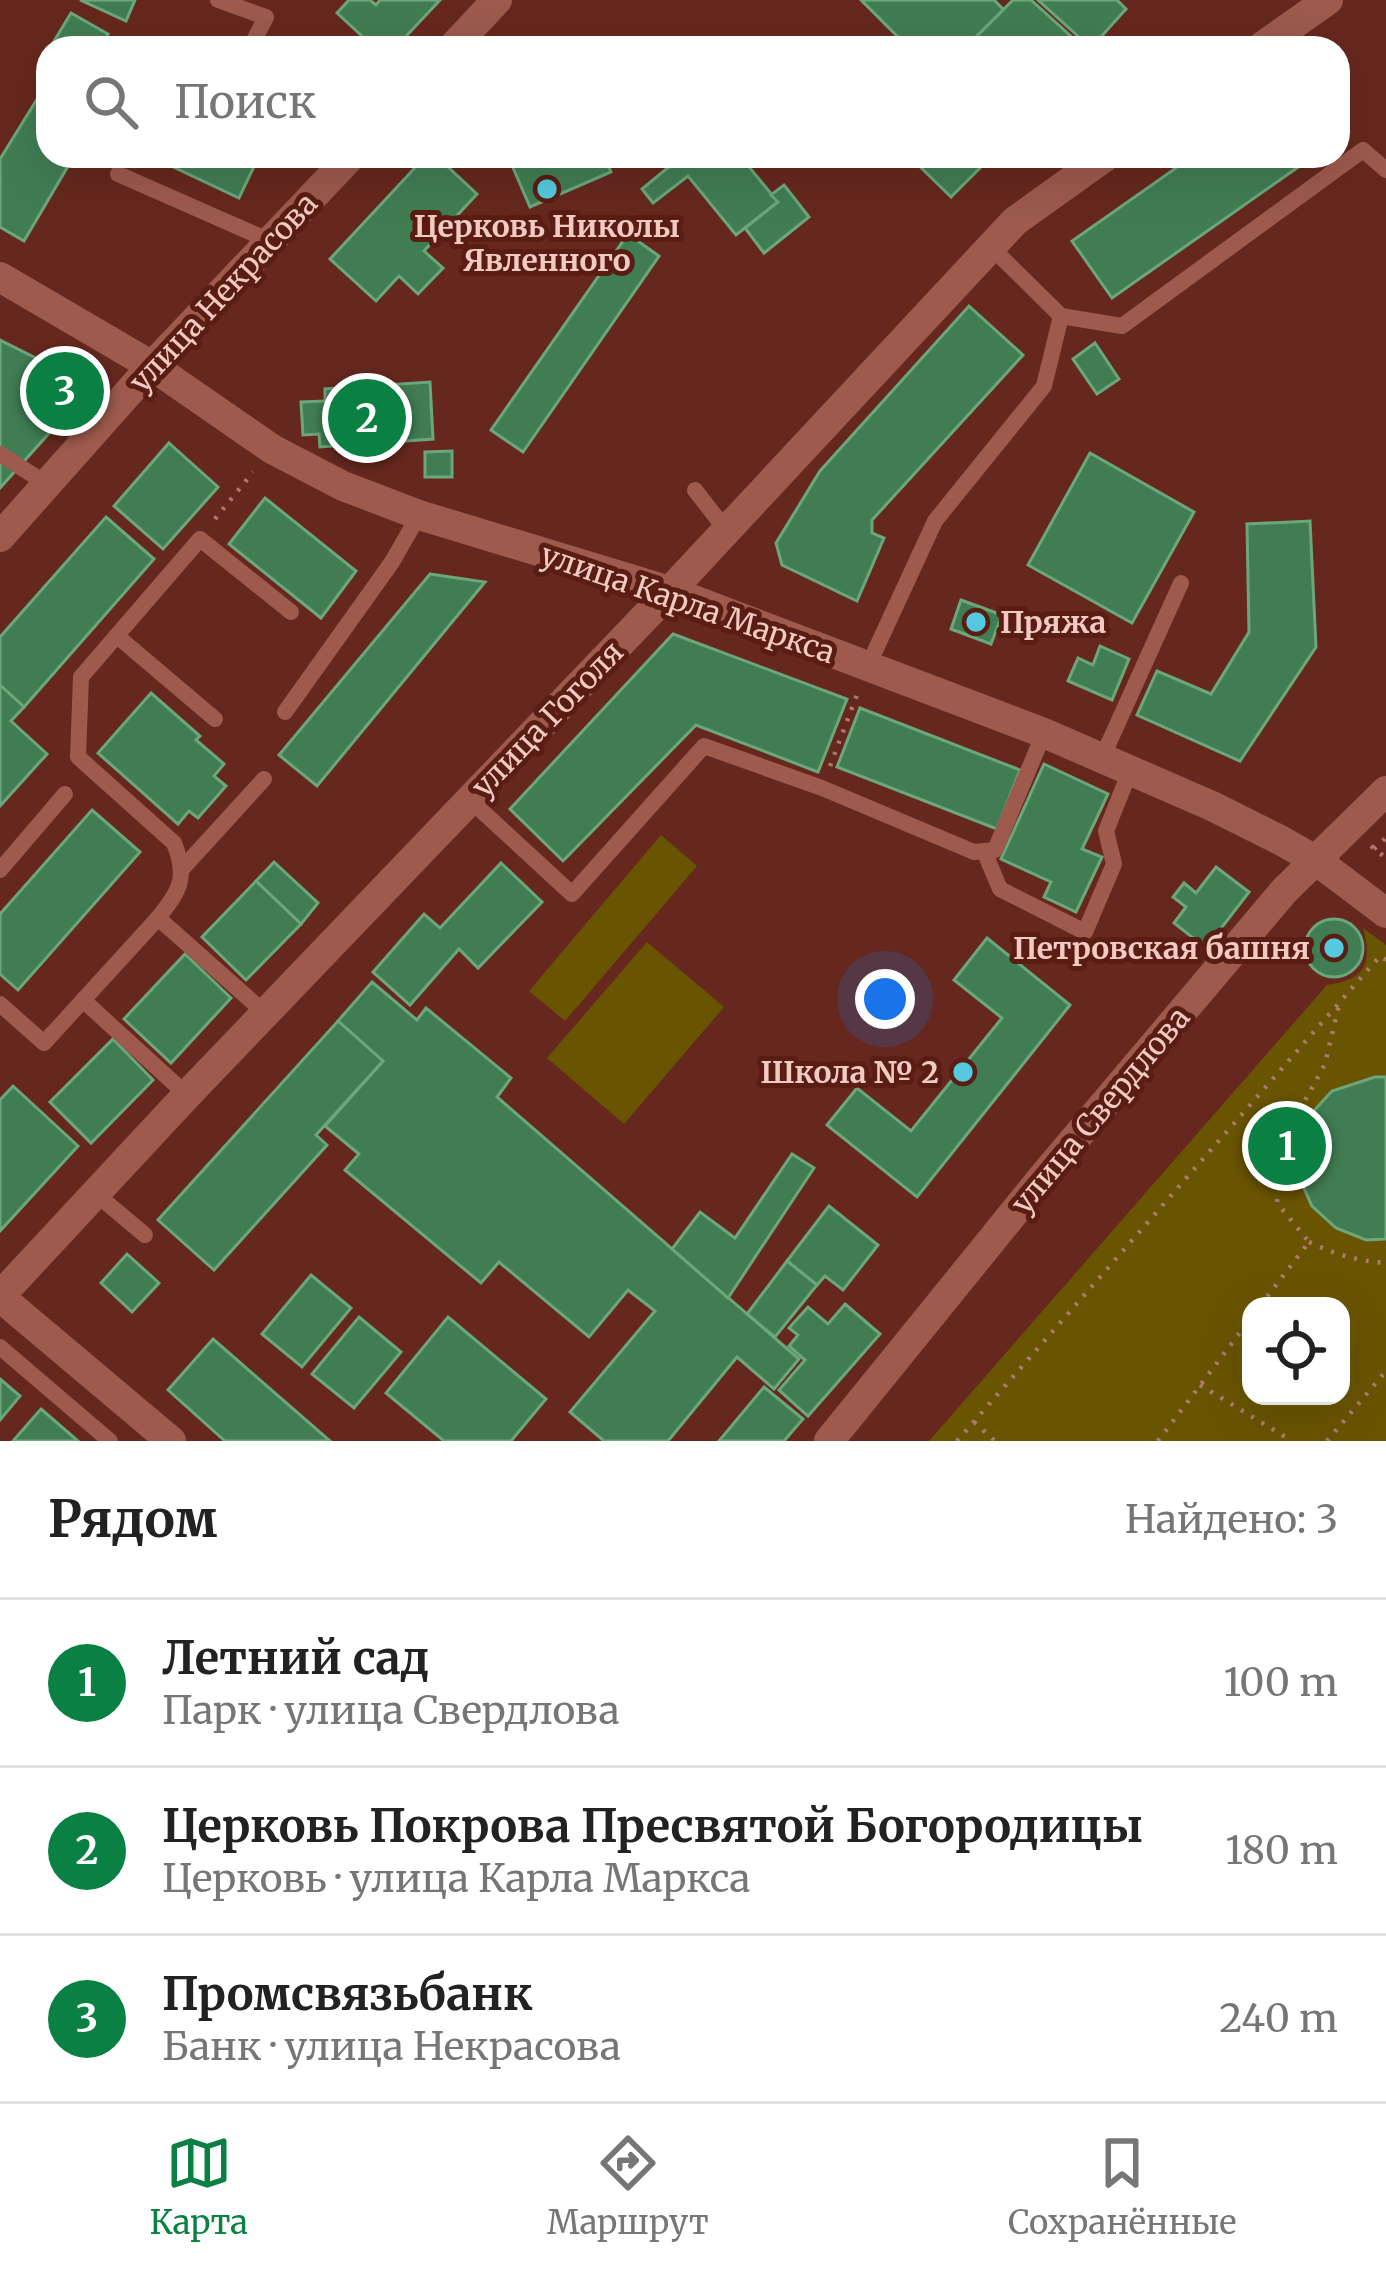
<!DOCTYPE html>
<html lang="ru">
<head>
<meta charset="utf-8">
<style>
	body { margin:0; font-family:Merriweather,serif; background:#f6f6f6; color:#222 }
	.controls { position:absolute; right:36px; bottom:36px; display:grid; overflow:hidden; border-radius:24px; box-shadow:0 12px 48px #0002 }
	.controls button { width:108px; height:108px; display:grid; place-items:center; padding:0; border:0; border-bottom:3px solid #e0e0e0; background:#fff; color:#222; font:60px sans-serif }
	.you { position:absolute; left:885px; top:999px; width:42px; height:42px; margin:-30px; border:9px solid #fff; border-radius:50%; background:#1a73e8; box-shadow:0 0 0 18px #1a73e833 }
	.badge { display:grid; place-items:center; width:78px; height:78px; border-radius:50%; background:#0b8043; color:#fff; font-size:39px; font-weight:700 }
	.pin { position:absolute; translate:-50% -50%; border:6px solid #fff; box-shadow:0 3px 12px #0006 }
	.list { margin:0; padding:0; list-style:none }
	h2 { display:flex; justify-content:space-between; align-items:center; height:156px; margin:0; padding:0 48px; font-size:51px }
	h2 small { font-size:39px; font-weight:400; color:#767676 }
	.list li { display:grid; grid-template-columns:78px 1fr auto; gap:36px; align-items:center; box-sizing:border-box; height:168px; padding:0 48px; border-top:3px solid #e0e0e0 }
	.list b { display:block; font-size:45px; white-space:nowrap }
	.list p { margin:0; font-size:39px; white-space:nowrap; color:#767676 }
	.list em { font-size:39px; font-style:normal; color:#767676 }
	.icon { flex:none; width:66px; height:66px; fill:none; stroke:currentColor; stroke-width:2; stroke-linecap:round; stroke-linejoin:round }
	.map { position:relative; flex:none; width:1386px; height:1441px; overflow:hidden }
	.search { position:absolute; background:#fff; box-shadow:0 12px 48px #0002; left:36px; right:36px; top:36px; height:132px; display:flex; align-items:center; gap:30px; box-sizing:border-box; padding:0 42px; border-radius:36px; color:#767676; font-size:45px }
	.sheet { height:660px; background:#fff }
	nav { display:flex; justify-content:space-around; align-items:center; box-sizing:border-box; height:168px; border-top:3px solid #e0e0e0; background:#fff; font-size:33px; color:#767676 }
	nav a { display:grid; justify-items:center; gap:6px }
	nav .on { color:#0b8043 }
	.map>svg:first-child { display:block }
	.green { fill:#695402; fill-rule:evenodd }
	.building { fill:#417d53; stroke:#6ba77b; stroke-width:3 }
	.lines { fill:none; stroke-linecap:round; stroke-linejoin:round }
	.path { stroke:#ac7a71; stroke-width:4.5; stroke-dasharray:3 9; stroke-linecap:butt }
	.lane { stroke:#9d5a4d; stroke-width:16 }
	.street { stroke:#9d5a4d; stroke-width:30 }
	.poi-dot { fill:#55cadf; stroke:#5a1d13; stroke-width:4.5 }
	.labels { text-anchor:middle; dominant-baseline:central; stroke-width:10; stroke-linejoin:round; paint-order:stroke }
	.poi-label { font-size:30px; font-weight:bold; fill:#f1cac2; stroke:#5a1d13; text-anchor:end }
	.street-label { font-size:30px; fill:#f1cac2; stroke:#5a1d13 }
</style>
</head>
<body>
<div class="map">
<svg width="1386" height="1441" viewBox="0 0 1386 1441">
	<rect width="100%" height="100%" fill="#66281e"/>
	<!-- green -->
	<g class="green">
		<polygon points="661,835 697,866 565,1021 529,991"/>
		<path d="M 1363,928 L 1386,945 L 1386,1441 L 929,1441 L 1327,985 C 1365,980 1373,964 1363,928 ZM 1251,1306 L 1341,1306 L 1341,1396 L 1251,1396 Z"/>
		<polygon points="647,942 724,1007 624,1124 547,1058"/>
	</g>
	<!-- building -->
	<g class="building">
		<polygon points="80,0 135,0 126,21"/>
		<polygon points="349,0 370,0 376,5 380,0 440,0 395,48 375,48 337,13"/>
		<polygon points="861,0 994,0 1004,10 975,38 986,48 909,48"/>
		<polygon points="1013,0 1031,0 1084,48 986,48 975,38"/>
		<polygon points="1038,0 1117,0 1126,9 1091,48"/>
		<polygon points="71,13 108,34 100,48 50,48"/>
		<polygon points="39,96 48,101 48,156 74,156 24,241 0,227 0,159"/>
		<polygon points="150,156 259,156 239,198"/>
		<polygon points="426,156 436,156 477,194 424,251 443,268 418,294 399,276 376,301 330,259"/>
		<polygon points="508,156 604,156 611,172 530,207"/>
		<polygon points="682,156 740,156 778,202 736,235 688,176 653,203 642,189"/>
		<polygon points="909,156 992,156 951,197"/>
		<polygon points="1193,156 1314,156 1112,298 1072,241"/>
		<polygon points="784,185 809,217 764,253 745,228 778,202 771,195"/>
		<polygon points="628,234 659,256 523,452 491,430"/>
		<polygon points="969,306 1023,355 872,520 872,533 884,538 857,601 782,565 776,543 820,471"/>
		<polygon points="0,340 80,380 77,402 0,488"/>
		<polygon points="1095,343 1119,379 1097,394 1073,359"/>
		<polygon points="430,382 433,439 320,447 319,434 303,435 301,402 325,401 325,389"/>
		<polygon points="169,443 218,487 163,549 114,506"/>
		<polygon points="452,451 452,477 425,477 425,452"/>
		<polygon points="1090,453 1194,512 1132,623 1028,565"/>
		<polygon points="265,498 356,571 321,618 229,544"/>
		<polygon points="106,517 154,559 24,707 0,685 0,637"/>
		<polygon points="1310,521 1316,647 1240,761 1137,715 1157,671 1211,694 1249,632 1247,524"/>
		<polygon points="430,574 485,582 317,786 279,755"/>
		<polygon points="961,600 1002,615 991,644 951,629"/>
		<polygon points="673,634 847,699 818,772 696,725 563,861 510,809"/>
		<polygon points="1100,646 1129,659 1112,700 1068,681 1078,658 1093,665"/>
		<polygon points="0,685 24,707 11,721 47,754 0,806"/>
		<polygon points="151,693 200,736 196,740 224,764 214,776 226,786 198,818 189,811 178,824 98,753"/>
		<polygon points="860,708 1020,770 997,829 837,767"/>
		<polygon points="1044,764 1108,794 1082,849 1102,857 1076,912 1044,897 1051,882 1001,859"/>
		<polygon points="92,810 140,852 18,990 0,974 0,914"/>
		<polygon points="274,862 318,903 301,924 256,881"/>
		<polygon points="501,863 542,902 478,968 459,949 410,1005 373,972 424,914 440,928"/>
		<polygon points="1216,867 1249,892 1206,948 1174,923 1186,907 1173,897 1184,883 1196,893"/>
		<polygon points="256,881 301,924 246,980 202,937"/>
		<circle cx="1334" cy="948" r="29"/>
		<polygon points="987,938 1070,1005 917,1197 827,1125 857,1088 911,1131 1002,1018 954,980"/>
		<polygon points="185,954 231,998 171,1063 124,1019"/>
		<polygon points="372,982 417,1020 426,1008 511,1078 497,1097 799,1359 774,1389 737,1357 668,1441 604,1441 570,1412 655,1311 628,1290 589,1337 499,1262 481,1283 345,1170 359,1154 325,1126 383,1061 338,1021"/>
		<polygon points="338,1021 383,1061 316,1135 327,1145 214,1270 158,1220"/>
		<polygon points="113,1039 153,1080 91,1143 50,1102"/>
		<polygon points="1375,1077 1386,1077 1386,1239 1366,1240 1336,1228 1312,1206 1299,1177 1298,1144 1310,1115 1332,1091"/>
		<polygon points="13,1086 78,1146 0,1231 0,1100"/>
		<polygon points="792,1154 814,1168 728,1298 672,1249 700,1212 735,1238"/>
		<polygon points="829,1206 878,1245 843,1290 825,1276 817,1285 787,1261"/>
		<polygon points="127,1254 159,1283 132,1312 101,1283"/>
		<polygon points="787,1261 817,1285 775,1337 747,1314"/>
		<polygon points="311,1275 351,1308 302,1367 262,1334"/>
		<polygon points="845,1304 880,1334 808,1416 779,1390 805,1360 789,1346 798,1335 789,1328 808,1307 828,1324"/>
		<polygon points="359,1317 401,1352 354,1408 312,1374"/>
		<polygon points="448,1317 546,1399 511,1441 444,1441 386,1393"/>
		<polygon points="213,1339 330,1441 225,1441 168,1390"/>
		<polygon points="0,1379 20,1396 0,1420"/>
		<polygon points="764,1387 803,1419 784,1441 719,1441"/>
		<polygon points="41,1409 78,1441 13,1441"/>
	</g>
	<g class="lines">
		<!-- path -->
		<g class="path">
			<polyline points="215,519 253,472"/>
			<polyline points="830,766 858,692"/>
			<polyline points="1371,846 1386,858"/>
			<polyline points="1374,849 1386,838"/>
			<path d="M 1309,1242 C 1335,1254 1357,1261 1386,1263"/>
			<polyline points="1260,1306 1309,1242 1277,1203 1283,1141 1325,1064 1339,1005"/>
			<polyline points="1200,1385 1292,1441"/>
			<polyline points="974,1422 995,1441"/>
			<polyline points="957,1441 1380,956 1386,960"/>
			<polyline points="1158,1441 1251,1318"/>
			<polyline points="1327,1441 1386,1371"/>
		</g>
		<!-- lane -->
		<g class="lane">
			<polyline points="218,0 266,17 250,48"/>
			<polyline points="118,174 270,241"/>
			<polyline points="990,246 1061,316 1122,326 1363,150 1386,170"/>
			<polyline points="0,454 47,484"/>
			<polyline points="695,490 726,530"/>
			<polyline points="117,636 215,719"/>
			<polyline points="868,666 935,521 1044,386 1061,316"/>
			<polyline points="285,712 392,562 419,515"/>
			<polyline points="1102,758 1181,583"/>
			<polyline points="470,800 572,894 704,746 822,788 974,852 995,850 1044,733"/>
			<polyline points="984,851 1000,889 1085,932 1114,864 1106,831 1130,771"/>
			<polyline points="0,870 65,794"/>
			<polyline points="181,870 264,779"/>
			<path d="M 158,918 C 180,890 188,878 174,843 L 78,757 L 81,677 L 200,539 L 291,612"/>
			<polyline points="83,1000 187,1095"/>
			<polyline points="0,1004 44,1043 158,918 265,1013"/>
			<polyline points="95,1193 145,1235"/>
			<polyline points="0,1347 110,1441"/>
		</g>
		<!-- street -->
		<g class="street">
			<polyline points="452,48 497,0"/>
			<polyline points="1260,48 1328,0"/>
			<polyline points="0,277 152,366 272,449 343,486 419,515 670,591 1044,733 1212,806 1280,840 1317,861 1386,913"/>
			<polyline points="0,537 152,366 351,156"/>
			<polyline points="0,1296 187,1095 670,591 1015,221 1106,156"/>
			<polyline points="0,1297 171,1441"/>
			<polyline points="829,1441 1042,1178 1284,891 1386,791"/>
		</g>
	</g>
	<!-- markers -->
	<g class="poi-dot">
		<circle cx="547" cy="189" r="12"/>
		<circle cx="976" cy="622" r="12"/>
		<circle cx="1334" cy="948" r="12"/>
		<circle cx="963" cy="1072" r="12"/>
	</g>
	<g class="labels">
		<!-- poi labels -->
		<g class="poi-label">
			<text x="547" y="226" text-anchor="middle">Церковь Николы<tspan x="547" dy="34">Явленного</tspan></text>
			<text x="1000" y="622" text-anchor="start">Пряжа</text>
			<text x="1310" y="948">Петровская башня</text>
			<text x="939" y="1072">Школа № 2</text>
		</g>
		<!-- street labels -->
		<g class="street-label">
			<text transform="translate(223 292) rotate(-47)">улица Некрасова</text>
			<text transform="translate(688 603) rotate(19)">улица Карла Маркса</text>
			<text transform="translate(547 719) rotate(-46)">улица Гоголя</text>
			<text transform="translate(1100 1110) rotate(-50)">улица Свердлова</text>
		</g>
	</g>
</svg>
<div class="controls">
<button><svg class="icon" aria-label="locate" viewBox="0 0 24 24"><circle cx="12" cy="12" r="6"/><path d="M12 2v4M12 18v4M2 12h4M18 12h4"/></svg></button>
</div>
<div class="you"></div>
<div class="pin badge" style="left:1287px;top:1146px">1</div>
<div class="pin badge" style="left:367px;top:418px">2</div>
<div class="pin badge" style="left:65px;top:391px">3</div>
<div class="search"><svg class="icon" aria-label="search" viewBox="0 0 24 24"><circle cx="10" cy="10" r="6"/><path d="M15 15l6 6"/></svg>Поиск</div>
</div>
<section class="sheet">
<h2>Рядом<small>Найдено: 3</small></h2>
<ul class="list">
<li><span class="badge">1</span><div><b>Летний сад</b><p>Парк · улица Свердлова</p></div><em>100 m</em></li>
<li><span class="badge">2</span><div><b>Церковь Покрова Пресвятой Богородицы</b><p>Церковь · улица Карла Маркса</p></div><em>180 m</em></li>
<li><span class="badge">3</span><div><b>Промсвязьбанк</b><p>Банк · улица Некрасова</p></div><em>240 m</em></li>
</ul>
</section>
<nav>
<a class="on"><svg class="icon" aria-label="map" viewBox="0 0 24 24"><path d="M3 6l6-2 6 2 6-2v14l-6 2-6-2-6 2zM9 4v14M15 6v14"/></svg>Карта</a>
<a><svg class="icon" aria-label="directions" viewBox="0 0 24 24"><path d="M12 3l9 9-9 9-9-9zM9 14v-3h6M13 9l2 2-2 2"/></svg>Маршрут</a>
<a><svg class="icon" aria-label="saved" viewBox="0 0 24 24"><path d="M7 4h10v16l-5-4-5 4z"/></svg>Сохранённые</a>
</nav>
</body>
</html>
